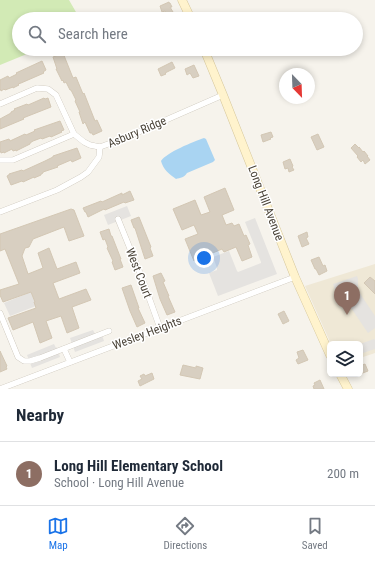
<!DOCTYPE html>
<html lang="en">
<head>
<meta charset="utf-8">
<style>
	body { margin:0; font-family:"Roboto Condensed",sans-serif; background:#f2f2f3; color:#1f2937 }
	.controls { position:absolute; right:12px; bottom:12px; display:grid; overflow:hidden; border-radius:6px; box-shadow:0 2px 6px #0003 }
	.controls button { width:36px; height:36px; display:grid; place-items:center; padding:0; border:0; border-bottom:1px solid #e0e1e3; background:#fff; color:#1f2937; font:20px sans-serif }
	.compass { position:absolute; left:279px; top:68px; width:36px; height:36px; border-radius:50%; background:#fff; box-shadow:0 2px 6px #0003; rotate:157deg }
	.you { position:absolute; left:204px; top:258px; width:14px; height:14px; margin:-10px; border:3px solid #fff; border-radius:50%; background:#1a73e8; box-shadow:0 0 0 6px #1a73e833 }
	.badge { display:grid; place-items:center; width:26px; height:26px; border-radius:50%; background:#1a73e8; color:#fff; font-size:13px; font-weight:700 }
	.pin { position:absolute; translate:-50% -33px; filter:drop-shadow(0 1px 2px #0008) }
	.pin::after { content:''; position:absolute; top:21px; width:14px; height:12px; background:inherit; clip-path:polygon(0 0,100% 0,50% 100%) }
	.list { margin:0; padding:0; list-style:none }
	h2 { display:flex; justify-content:space-between; align-items:center; height:52px; margin:0; padding:0 16px; font-size:17px }
	h2 small { font-size:13px; font-weight:400; color:#747a83 }
	.list li { display:grid; grid-template-columns:26px 1fr auto; gap:12px; align-items:center; box-sizing:border-box; height:64px; padding:0 16px; border-top:1px solid #e0e1e3 }
	.list b { display:block; font-size:15px; white-space:nowrap }
	.list p { margin:0; font-size:13px; white-space:nowrap; color:#747a83 }
	.list em { font-size:13px; font-style:normal; color:#747a83 }
	.icon { flex:none; width:22px; height:22px; fill:none; stroke:currentColor; stroke-width:2; stroke-linecap:round; stroke-linejoin:round }
	.map { position:relative; flex:none; width:375px; height:389px; overflow:hidden }
	.search { position:absolute; background:#fff; box-shadow:0 2px 6px #0003; left:12px; right:12px; top:12px; height:44px; display:flex; align-items:center; gap:10px; box-sizing:border-box; padding:0 14px; border-radius:22px; color:#747a83; font-size:15px }
	.sheet { height:116px; background:#fff }
	nav { display:flex; justify-content:space-around; align-items:center; box-sizing:border-box; height:56px; border-top:1px solid #e0e1e3; background:#fff; font-size:11px; color:#747a83 }
	nav a { display:grid; justify-items:center; gap:2px }
	nav .on { color:#1a73e8 }
	.map>svg:first-child { display:block }
	.education { fill:#efe8d6 }
	.green { fill:#d2eab5 }
	.parking { fill:#e5e3e0 }
	.water { fill:#a9d4f2 }
	.building { fill:#d8cfc1; stroke:#d3c7b4 }
	.lines { fill:none; stroke-linecap:round; stroke-linejoin:round }
	.street-casing { stroke:#c2bbae; stroke-width:6 }
	.secondary-casing { stroke:#d6c79b; stroke-width:9 }
	.street { stroke:#fff; stroke-width:5.5 }
	.secondary { stroke:#fff3cd; stroke-width:8 }
	.labels { text-anchor:middle; dominant-baseline:central; stroke-width:3; stroke-linejoin:round; paint-order:stroke }
	.street-label { font-size:12px; fill:#4b4439; stroke:#fff }
</style>
</head>
<body>
<div class="map">
<svg width="375" height="389" viewBox="0 0 375 389">
	<rect width="100%" height="100%" fill="#f6f3ec"/>
	<!-- education -->
	<polygon class="education" points="375,264 375,353 360,358 360,344 331,344 305,286"/>
	<!-- green -->
	<polygon class="green" points="0,0 69,0 80,19 19,19 19,49 39,49 0,65"/>
	<!-- parking -->
	<g class="parking">
		<polygon points="127,206 131,216 108,225 104,215"/>
		<polygon points="255,218 277,274 218,296 209,273 217,270 217,268 213,257 229,251 237,271 238,272 261,263 261,262 245,222"/>
		<polygon points="357,276 358,279 358,288 352,288 336,293 333,284"/>
		<polygon points="31,292 36,306 10,316 4,303"/>
		<polygon points="359,292 375,316 375,328 368,333 345,299"/>
		<polygon points="93,330 95,334 101,332 104,341 75,352 70,338"/>
		<polygon points="374,339 375,340 375,349 360,354 360,344"/>
		<polygon points="54,344 56,348 57,347 60,357 32,368 27,355"/>
	</g>
	<!-- water -->
	<path class="water" d="M 204,138 L 206,139 L 215,160 L 213,162 L 187,173 C 185,177 180,178 176,179 C 169,174 163,169 161,161 C 167,152 193,142 204,138 Z"/>
	<!-- building -->
	<g class="building">
		<polygon points="169,2 169,3 170,3 172,7 170,7 173,12 167,15 165,11 162,12 160,6"/>
		<polygon points="63,53 73,78 76,77 83,94 84,93 95,121 97,120 102,131 93,135 92,133 90,133 85,122 83,124 79,112 80,112 75,101 76,100 71,90 70,90 66,82 64,83 63,80 62,81 56,69 57,69 53,57"/>
		<polygon points="42,61 46,70 43,72 44,73 21,83 18,84 19,85 13,88 13,87 5,90 4,89 1,91 0,88 0,80 8,76 9,78 17,74 16,73"/>
		<polygon points="172,62 175,68 165,73 166,74 161,76 158,69"/>
		<polygon points="194,65 199,76 193,78 190,73 187,75 185,69"/>
		<polygon points="44,98 45,99 48,98 51,107 23,118 24,119 0,129 0,119 11,113 11,112 15,110 14,109 27,104 28,105"/>
		<polygon points="60,121 64,130 61,131 62,132 51,137 50,136 42,139 41,138 33,141 30,143 30,144 16,151 16,150 13,151 12,149 4,153 4,152 1,153 0,150 0,142 9,139 10,141 25,134 26,135 35,131 34,130"/>
		<polygon points="271,132 273,137 270,138 271,139 263,142 261,135"/>
		<polygon points="318,134 324,147 317,150 311,137"/>
		<polygon points="355,144 359,148 359,147 363,152 364,151 368,156 367,156 370,160 365,164 363,160 361,162 357,157 358,156 351,148"/>
		<polygon points="77,148 81,158 72,162 71,160 57,166 58,167 43,172 43,173 41,174 41,175 34,178 34,177 23,182 22,181 11,185 7,176 9,175 9,174 22,170 23,171 45,161 53,157 53,156"/>
		<polygon points="290,159 293,166 292,167 294,170 289,172 288,168 285,169 283,162"/>
		<polygon points="225,188 234,210 222,215 226,225 232,223 234,226 239,224 244,236 246,235 250,244 248,245 252,257 242,261 236,247 224,252 222,249 194,261 185,239 198,234 194,225 182,230 173,209 195,200 201,215 210,212 204,197"/>
		<polygon points="130,191 134,200 125,203 124,202 105,210 104,209 88,217 86,212 85,212 83,208 101,201 102,202 122,193 122,195"/>
		<polygon points="71,209 74,210 84,236 69,241 64,227 33,239 29,247 25,248 22,256 28,274 43,268 38,253 49,248 57,269 76,262 80,273 53,283 59,299 86,289 91,300 72,307 79,328 67,333 61,316 46,321 52,338 40,343 33,322 13,330 8,318 36,308 34,302 35,302 31,292 3,302 0,295 0,290 19,284 5,249 0,251 0,234"/>
		<polygon points="139,217 151,247 150,248 153,256 145,259 135,228 134,228 131,220"/>
		<polygon points="109,229 111,236 112,236 121,259 120,259 123,267 115,270 112,262 113,261 107,248 108,247 105,239 103,240 100,232"/>
		<polygon points="307,232 308,237 306,238 309,244 302,247 298,236"/>
		<polygon points="319,257 323,266 325,265 327,271 319,275 316,269 315,269 311,260"/>
		<polygon points="161,273 165,281 163,282 169,296 168,296 175,312 167,315 160,299 153,276"/>
		<polygon points="370,277 375,281 375,294 364,283"/>
		<polygon points="131,285 139,308 138,308 145,323 137,327 130,311 122,288"/>
		<polygon points="284,311 289,321 283,324 278,314"/>
		<polygon points="303,350 308,360 298,364 296,360 299,358 297,352"/>
		<polygon points="0,351 7,366 6,367 7,369 0,372"/>
		<polygon points="365,364 368,371 360,374 360,366"/>
		<polygon points="183,365 196,368 196,366 203,368 200,379 180,375"/>
		<polygon points="152,373 154,379 140,386 138,381 142,379 140,376 144,374 145,376"/>
		<polygon points="320,380 324,389 314,389 313,386 315,385 314,383"/>
	</g>
	<g class="lines">
		<defs>
			<g id="street">
				<polyline points="0,104 37,88 48,89 56,95 74,134 84,142 90,145 100,147"/>
				<polyline points="0,160 13,160 74,134"/>
				<polyline points="0,212 57,190 81,177 88,172 99,157 100,147 127,137 223,95"/>
				<polyline points="118,219 142,278 160,328"/>
				<polyline points="0,313 18,357 24,361 30,361 40,358 109,331"/>
				<polyline points="64,349 70,362"/>
				<polyline points="0,389 295,277"/>
			</g>
			<g id="secondary">
				<polyline points="182,0 191,19"/>
				<polyline points="204,49 223,95 295,277 330,355"/>
				<polyline points="340,374 348,389"/>
			</g>
		</defs>
		<!-- street casing -->
		<use href="#street" class="street-casing"/>
		<!-- secondary casing -->
		<use href="#secondary" class="secondary-casing"/>
		<!-- street -->
		<use href="#street" class="street"/>
		<!-- secondary -->
		<use href="#secondary" class="secondary"/>
	</g>
	<g class="labels">
		<!-- street labels -->
		<g class="street-label">
			<text transform="translate(137 132) rotate(-23)">Asbury Ridge</text>
			<text transform="translate(266 203) rotate(69)">Long Hill Avenue</text>
			<text transform="translate(139 273) rotate(69)">West Court</text>
			<text transform="translate(147 333) rotate(-21)">Wesley Heights</text>
		</g>
	</g>
</svg>
<div class="controls">
<button><svg class="icon" aria-label="layers" viewBox="0 0 24 24"><path d="M12 4l9 5-9 5-9-5zM3 14l9 5 9-5"/></svg></button>
</div>
<svg class="compass" viewBox="-18 -18 36 36"><path d="M0-13l5 13h-10z" fill="#e53935"/><path d="M0 13l5-13h-10z" fill="#747a83"/></svg>
<div class="you"></div>
<div class="pin badge" style="left:347px;top:315px;background:#8d6e63">1</div>
<div class="search"><svg class="icon" aria-label="search" viewBox="0 0 24 24"><circle cx="10" cy="10" r="6"/><path d="M15 15l6 6"/></svg>Search here</div>
</div>
<section class="sheet">
<h2>Nearby<small></small></h2>
<ul class="list">
<li><span class="badge" style="background:#8d6e63">1</span><div><b>Long Hill Elementary School</b><p>School · Long Hill Avenue</p></div><em>200 m</em></li>
</ul>
</section>
<nav>
<a class="on"><svg class="icon" aria-label="map" viewBox="0 0 24 24"><path d="M3 6l6-2 6 2 6-2v14l-6 2-6-2-6 2zM9 4v14M15 6v14"/></svg>Map</a>
<a><svg class="icon" aria-label="directions" viewBox="0 0 24 24"><path d="M12 3l9 9-9 9-9-9zM9 14v-3h6M13 9l2 2-2 2"/></svg>Directions</a>
<a><svg class="icon" aria-label="saved" viewBox="0 0 24 24"><path d="M7 4h10v16l-5-4-5 4z"/></svg>Saved</a>
</nav>
</body>
</html>
